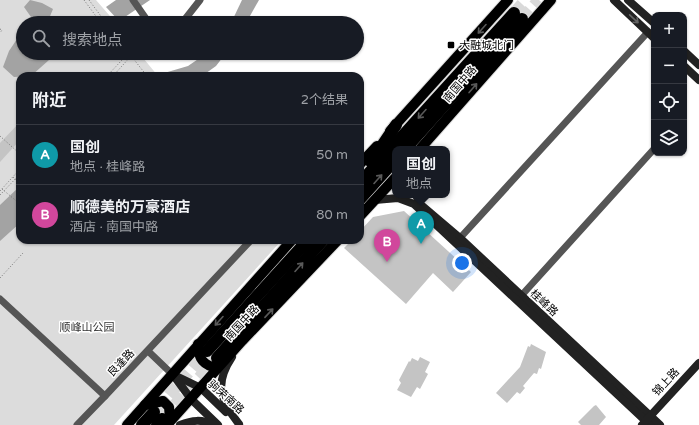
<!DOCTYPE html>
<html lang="zh">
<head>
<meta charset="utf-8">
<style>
	body { margin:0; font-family:"Varela Round","Noto Sans SC",sans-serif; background:#242831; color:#f1f3f6 }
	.controls { position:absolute; right:12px; top:12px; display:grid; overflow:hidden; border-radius:8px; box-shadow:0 1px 3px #0004 }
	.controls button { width:36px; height:36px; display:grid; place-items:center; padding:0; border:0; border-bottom:1px solid #363941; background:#171b24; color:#f1f3f6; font:20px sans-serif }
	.you { position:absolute; left:462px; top:263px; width:14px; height:14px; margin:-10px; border:3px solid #fff; border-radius:50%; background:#1a73e8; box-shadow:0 0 0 6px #1a73e833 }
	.badge { display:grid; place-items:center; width:26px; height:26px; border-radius:50%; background:#ea580c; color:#fff; font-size:13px; font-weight:700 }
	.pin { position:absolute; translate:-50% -33px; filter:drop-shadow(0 1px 2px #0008) }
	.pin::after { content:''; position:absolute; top:21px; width:14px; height:12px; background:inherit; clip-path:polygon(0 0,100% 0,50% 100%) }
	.popup { position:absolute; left:392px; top:146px; width:58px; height:52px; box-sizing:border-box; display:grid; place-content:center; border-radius:8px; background:#171b24; filter:drop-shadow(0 1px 3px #0005); font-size:13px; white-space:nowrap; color:#9ea1a6 }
	.popup b { font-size:15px; color:#f1f3f6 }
	.popup::after { content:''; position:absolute; left:50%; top:100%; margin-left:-8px; border:8px solid transparent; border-top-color:#171b24 }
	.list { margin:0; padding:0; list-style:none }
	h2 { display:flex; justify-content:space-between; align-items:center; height:52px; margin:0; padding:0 16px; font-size:17px }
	h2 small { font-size:13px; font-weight:400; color:#9ea1a6 }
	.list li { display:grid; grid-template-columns:26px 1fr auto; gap:12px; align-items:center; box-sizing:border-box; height:60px; padding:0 16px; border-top:1px solid #363941 }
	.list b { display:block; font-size:15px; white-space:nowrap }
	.list p { margin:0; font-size:13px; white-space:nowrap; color:#9ea1a6 }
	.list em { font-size:13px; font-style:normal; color:#9ea1a6 }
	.icon { flex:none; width:22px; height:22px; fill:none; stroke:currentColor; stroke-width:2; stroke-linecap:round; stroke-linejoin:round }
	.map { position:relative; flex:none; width:699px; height:425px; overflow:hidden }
	.search { position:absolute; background:#171b24; box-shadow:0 1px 3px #0004; left:16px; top:16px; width:348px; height:44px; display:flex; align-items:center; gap:10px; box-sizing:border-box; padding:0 14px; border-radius:22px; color:#9ea1a6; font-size:15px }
	.panel { position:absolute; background:#171b24; box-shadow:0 1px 3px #0004; left:16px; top:72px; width:348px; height:172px; border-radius:12px }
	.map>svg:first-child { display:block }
	.green { fill:#dcdcdc }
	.water { fill:#a3a3a3 }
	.building { fill:#c4c4c4 }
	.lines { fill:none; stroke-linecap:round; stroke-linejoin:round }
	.highway-tunnel { stroke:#d9d9d9; stroke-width:12; stroke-dasharray:12 6; stroke-linecap:butt }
	.primary-casing { stroke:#dbdbdb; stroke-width:12 }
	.highway-casing { stroke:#dbdbdb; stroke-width:14 }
	.path { stroke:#777; stroke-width:1; stroke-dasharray:1 2; stroke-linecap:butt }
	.street { stroke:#555; stroke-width:7 }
	.secondary { stroke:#222; stroke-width:8 }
	.primary { stroke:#000; stroke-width:10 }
	.highway { stroke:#000; stroke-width:12 }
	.path-bridge { stroke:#777; stroke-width:1; stroke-dasharray:1 2; stroke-linecap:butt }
	.oneway { stroke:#646464 }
	.oneway2 { stroke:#595959 }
	.poi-dot { fill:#000; stroke:#fff; stroke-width:1.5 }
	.labels { text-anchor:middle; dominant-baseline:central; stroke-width:3; stroke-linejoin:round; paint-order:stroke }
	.poi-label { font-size:11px; fill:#000; stroke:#fff; text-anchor:start }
	.street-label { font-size:11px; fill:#000; stroke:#fff }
	.park-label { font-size:11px; fill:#333; stroke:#fff }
</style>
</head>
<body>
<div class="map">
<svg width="699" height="425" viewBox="0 0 699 425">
	<rect width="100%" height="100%" fill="#fff"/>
	<!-- green -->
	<polygon class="green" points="0,0 96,0 116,23 23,23 23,53 139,53 158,76 20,76 20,240 282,240 114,425 0,425"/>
	<!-- water -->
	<g class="water">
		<polygon points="30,0 42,3 53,9 48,21 50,23 27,23 31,17 24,7"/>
		<polygon points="116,0 150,0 119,21 106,7"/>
		<polygon points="242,0 259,0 246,23 231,23"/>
		<polygon points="23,30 23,53 66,53 64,56 49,60 31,76 14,77 3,67 9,51"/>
		<polygon points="207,53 226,53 216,66 202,76 154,76 188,66"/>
		<polygon points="20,186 20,223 0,241 0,205"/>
	</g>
	<!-- building -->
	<g class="building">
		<polygon points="20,122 20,140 0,162 0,143"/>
		<polygon points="404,211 471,272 453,292 433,273 406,304 344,248 352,240 360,240 360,231 373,217"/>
		<polygon points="531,344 546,352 541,369 539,368 537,374 534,373 523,386 525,388 520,394 517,392 507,403 496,393 520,367 528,346 530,347"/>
		<polygon points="420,357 430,362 425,372 428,374 420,389 417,387 411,397 397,390 401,383 399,380 409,361 410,362 412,358 418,361"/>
		<polygon points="596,405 606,417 599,425 581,425 578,422 594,406"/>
	</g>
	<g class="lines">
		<!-- highway-tunnel -->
		<g class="highway-tunnel">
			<polyline points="514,13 526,0"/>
			<polyline points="522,19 539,0"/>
			<polyline points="157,409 207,351"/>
			<polyline points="163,418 217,358"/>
		</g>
		<defs>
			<g id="primary">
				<polyline points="390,131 508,0"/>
				<polyline points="420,149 551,0"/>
				<polyline points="360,164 377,146"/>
				<polyline points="360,216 395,178"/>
				<path d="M 198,344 C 199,356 200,363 213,367 L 222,361"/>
				<polyline points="145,405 163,401 169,407 170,419 166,425"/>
				<polyline points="127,425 292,240"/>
				<polyline points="167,425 242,341 338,240"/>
			</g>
			<g id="highway">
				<polyline points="405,149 522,19"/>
				<polyline points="371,162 396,125"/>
				<polyline points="360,183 514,13"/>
				<polyline points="360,199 395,160"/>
				<polyline points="207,351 308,240"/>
				<polyline points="217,358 323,240"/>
				<polyline points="142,425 154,412"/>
				<polyline points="157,425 162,419"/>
			</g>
		</defs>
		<!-- primary casing -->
		<use href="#primary" class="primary-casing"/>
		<!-- highway casing -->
		<use href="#highway" class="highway-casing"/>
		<!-- path -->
		<g class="path">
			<polyline points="84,0 101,23"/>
			<polyline points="89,0 106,23"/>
			<polyline points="0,29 2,30 0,33"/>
			<polyline points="132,57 147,76"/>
			<polyline points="107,76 122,60 121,53"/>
			<polyline points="113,76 131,56 129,53"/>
			<polyline points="0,136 20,154"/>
			<polyline points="0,191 20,169"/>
			<polyline points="0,195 20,174"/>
			<polyline points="0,278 23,253"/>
		</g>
		<!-- street -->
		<g class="street">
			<polyline points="133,0 149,23"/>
			<polyline points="182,23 200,0"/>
			<polyline points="460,238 648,32"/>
			<polyline points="521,296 654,149"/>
			<polyline points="0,299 105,396 251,240"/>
			<polyline points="148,351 172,374"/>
			<polyline points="77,425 105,396"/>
		</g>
		<!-- secondary -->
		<g class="secondary">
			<polyline points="614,0 654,38"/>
			<polyline points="628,0 654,23"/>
			<polyline points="684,51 699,65"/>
			<polyline points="684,66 699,80"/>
			<polyline points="416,195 420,204 460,238 660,425"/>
			<polyline points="375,200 398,198 414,204 650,425"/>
			<path d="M 232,357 C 214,384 220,400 239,424"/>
			<polyline points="172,374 201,388 226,412"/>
			<polyline points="174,376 191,399 218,425"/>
			<path d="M 180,425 C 192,420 202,419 214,425"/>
			<polyline points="642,425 699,363"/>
		</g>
		<!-- primary -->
		<use href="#primary" class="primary"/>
		<!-- highway -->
		<use href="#highway" class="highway"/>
		<!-- path-bridge -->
		<g class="path-bridge">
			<polyline points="13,177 20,183"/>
			<polyline points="2,189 20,204"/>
		</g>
	</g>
	<!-- one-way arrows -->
	<defs><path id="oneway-shaft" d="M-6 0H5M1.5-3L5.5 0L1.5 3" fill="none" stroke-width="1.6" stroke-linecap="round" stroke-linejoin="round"/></defs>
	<use class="oneway" href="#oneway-shaft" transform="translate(634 19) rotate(43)"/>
	<g class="oneway2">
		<use href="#oneway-shaft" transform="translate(482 29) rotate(132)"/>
		<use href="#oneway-shaft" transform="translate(473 88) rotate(-49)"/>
		<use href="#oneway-shaft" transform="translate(422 114) rotate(132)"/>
		<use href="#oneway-shaft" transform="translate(378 179) rotate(-48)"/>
		<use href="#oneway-shaft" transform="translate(299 267) rotate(-48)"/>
		<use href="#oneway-shaft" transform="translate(269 313) rotate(-47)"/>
		<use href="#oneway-shaft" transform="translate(219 321) rotate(132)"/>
	</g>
	<!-- markers -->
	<rect class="poi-dot" x="447" y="41" width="8" height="8" rx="2"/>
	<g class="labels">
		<!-- poi labels -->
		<g class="poi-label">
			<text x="459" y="45">大融城北门</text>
		</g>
		<!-- street labels -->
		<g class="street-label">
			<text transform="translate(460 84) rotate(-49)">南国中路</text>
			<text transform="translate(544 303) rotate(43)">桂峰路</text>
			<text transform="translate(242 323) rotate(-47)">南国中路</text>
			<text transform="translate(121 363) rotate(-46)">良逢路</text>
			<text transform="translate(666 382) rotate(-47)">锦上路</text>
			<text transform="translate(226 397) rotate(42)">驹荣南路</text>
		</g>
		<!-- park labels -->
		<g class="park-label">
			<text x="87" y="327">顺峰山公园</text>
		</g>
	</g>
</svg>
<div class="controls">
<button>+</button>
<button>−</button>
<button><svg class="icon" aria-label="locate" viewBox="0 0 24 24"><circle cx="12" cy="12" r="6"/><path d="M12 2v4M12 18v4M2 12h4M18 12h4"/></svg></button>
<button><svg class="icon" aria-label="layers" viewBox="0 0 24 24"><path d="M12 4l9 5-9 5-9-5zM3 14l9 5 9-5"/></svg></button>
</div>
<div class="you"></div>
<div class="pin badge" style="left:421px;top:244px;background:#0f9aa8">A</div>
<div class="popup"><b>国创</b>地点</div>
<div class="pin badge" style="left:387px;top:262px;background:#d1479c">B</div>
<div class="search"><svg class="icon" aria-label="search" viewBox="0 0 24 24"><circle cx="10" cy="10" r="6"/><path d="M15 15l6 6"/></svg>搜索地点</div>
<section class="panel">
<h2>附近<small>2个结果</small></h2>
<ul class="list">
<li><span class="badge" style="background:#0f9aa8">A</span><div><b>国创</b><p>地点 · 桂峰路</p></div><em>50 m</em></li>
<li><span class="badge" style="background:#d1479c">B</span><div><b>顺德美的万豪酒店</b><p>酒店 · 南国中路</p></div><em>80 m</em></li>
</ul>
</section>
</div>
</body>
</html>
